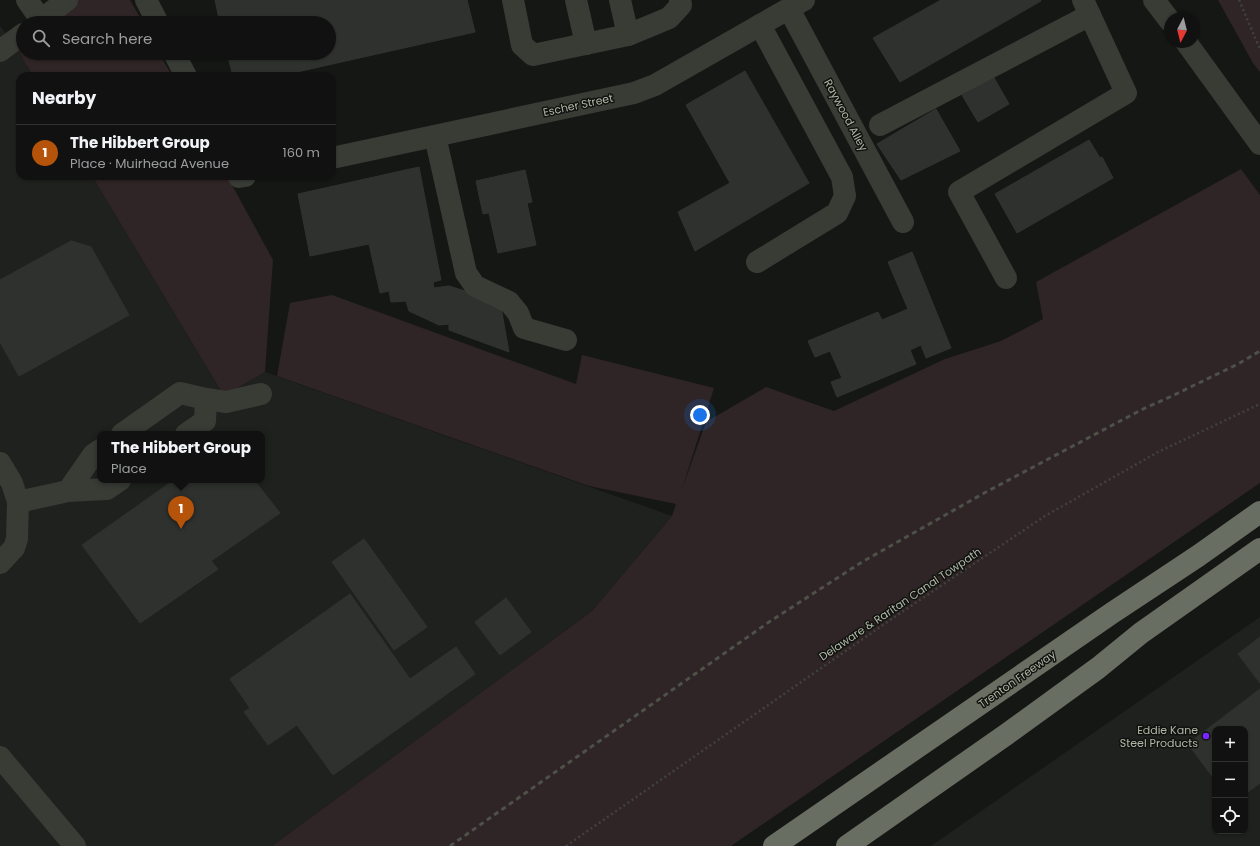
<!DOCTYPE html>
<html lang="en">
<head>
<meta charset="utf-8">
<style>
	body { margin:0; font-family:Poppins,sans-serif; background:#191a19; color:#f1f3f6 }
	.controls { position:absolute; right:12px; bottom:12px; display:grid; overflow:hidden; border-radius:8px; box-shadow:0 1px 3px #0004 }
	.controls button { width:36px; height:36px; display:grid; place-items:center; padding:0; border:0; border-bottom:1px solid #303130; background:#101110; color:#f1f3f6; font:20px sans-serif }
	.compass { position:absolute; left:1164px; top:12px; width:36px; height:36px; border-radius:50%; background:#101110; box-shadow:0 1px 3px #0004; rotate:187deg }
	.you { position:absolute; left:700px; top:415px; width:14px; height:14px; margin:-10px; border:3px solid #fff; border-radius:50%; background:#1a73e8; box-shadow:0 0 0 6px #1a73e833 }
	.badge { display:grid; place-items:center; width:26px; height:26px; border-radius:50%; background:#b45309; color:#fff; font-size:13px; font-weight:700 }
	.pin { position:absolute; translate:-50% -33px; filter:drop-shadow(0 1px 2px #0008) }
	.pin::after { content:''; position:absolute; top:21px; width:14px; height:12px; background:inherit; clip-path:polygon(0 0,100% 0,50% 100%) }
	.popup { position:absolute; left:97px; top:431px; width:168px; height:52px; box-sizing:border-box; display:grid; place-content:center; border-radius:8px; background:#101110; filter:drop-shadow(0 1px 3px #0005); font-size:13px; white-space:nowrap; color:#9c9d9f }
	.popup b { font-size:15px; color:#f1f3f6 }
	.popup::after { content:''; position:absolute; left:50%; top:100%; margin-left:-8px; border:8px solid transparent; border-top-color:#101110 }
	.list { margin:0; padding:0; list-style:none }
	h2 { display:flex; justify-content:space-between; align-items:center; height:52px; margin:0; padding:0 16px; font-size:17px }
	h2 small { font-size:13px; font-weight:400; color:#9c9d9f }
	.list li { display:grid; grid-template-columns:26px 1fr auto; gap:12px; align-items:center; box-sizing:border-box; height:56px; padding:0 16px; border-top:1px solid #303130 }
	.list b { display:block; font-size:15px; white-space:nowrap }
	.list p { margin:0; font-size:13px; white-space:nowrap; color:#9c9d9f }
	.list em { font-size:13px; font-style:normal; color:#9c9d9f }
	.icon { flex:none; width:22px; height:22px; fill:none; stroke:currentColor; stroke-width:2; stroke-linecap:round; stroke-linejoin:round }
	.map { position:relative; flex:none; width:1260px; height:846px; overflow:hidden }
	.search { position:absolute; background:#101110; box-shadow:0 1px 3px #0004; left:16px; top:16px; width:320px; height:44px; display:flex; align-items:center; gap:10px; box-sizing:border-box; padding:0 14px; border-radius:22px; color:#9c9d9f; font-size:15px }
	.panel { position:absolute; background:#101110; box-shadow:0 1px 3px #0004; left:16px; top:72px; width:320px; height:108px; border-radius:12px }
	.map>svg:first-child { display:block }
	.built { fill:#1f211e; fill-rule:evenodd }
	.green { fill:#2f2426 }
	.building { fill:#2e312d; stroke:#30332f }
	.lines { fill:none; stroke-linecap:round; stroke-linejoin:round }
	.path { stroke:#40433b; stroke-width:2.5; stroke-dasharray:2 3; stroke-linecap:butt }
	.minor { stroke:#383c35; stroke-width:22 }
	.highway { stroke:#686e61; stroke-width:22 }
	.rail { stroke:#4d5148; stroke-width:3; stroke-dasharray:5 4; stroke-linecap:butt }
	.poi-dot { fill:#7925ff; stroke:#101210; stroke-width:1.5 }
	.labels { text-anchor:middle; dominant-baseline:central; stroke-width:3; stroke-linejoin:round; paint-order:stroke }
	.street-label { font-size:11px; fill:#b0b8a5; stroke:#101210 }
	.poi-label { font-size:11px; fill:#b0b8a5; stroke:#101210; text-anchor:end }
</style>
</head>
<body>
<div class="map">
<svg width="1260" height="846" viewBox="0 0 1260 846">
	<rect width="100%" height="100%" fill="#151715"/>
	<!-- built -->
	<g class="built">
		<path d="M 0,26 L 13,42 L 33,76 L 20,76 L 20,176 L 92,176 L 224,396 L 265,372 L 672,516 L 592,611 L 272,846 L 0,846 ZM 100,434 L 262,434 L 262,480 L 100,480 Z"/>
		<path d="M 1260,617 L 1260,846 L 931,846 ZM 1215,729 L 1245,729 L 1245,831 L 1215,831 Z"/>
	</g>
	<!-- green -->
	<g class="green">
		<polygon points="66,0 130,0 143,23 37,23"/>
		<polygon points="1218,0 1260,0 1260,72 1253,63"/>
		<polygon points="23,34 23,53 159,53 172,76 33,76 13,42"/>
		<polygon points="1241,169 1260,195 1260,483 731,846 272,846 592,611 672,516 676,504 589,486 277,376 290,303 332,295 576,384 582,355 714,388 682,489 706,422 766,387 834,411 945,359 1001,341 1043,319 1036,282"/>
		<polygon points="92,176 227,176 273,260 265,372 224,396"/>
	</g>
	<!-- building -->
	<g class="building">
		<polygon points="215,0 467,0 475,32 279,76 233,76 227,53 329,53 329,23 220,23"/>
		<polygon points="941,0 1040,0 1041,1 900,82 873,38"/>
		<polygon points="745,71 809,183 695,251 678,212 730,183 686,105"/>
		<polygon points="993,76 1009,104 978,122 962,95"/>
		<polygon points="936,109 960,151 901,180 877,144"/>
		<polygon points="1089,140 1100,158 1102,157 1113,178 1017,233 995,194"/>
		<polygon points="419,167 441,280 433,282 434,288 449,286 500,302 509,352 449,330 449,324 439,325 409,311 406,301 391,302 389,291 380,293 369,244 310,256 298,194"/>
		<polygon points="525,170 532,202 527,203 536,245 498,253 489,213 483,214 476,181"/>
		<polygon points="71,241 91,247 129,315 19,376 0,342 0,280"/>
		<polygon points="912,252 951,348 926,358 921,345 910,350 916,364 837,397 831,382 842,378 830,351 815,357 808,341 878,312 882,320 908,309 888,262"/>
		<polygon points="174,480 254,480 280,513 211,561 218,569 140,623 82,545"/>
		<polygon points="364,539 427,627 394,650 332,562"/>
		<polygon points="350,594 410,679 456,647 475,674 333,775 297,725 268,745 244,712 250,708 230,679"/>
		<polygon points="506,598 531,632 500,655 475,622"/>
		<polygon points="1260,637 1260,683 1238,654"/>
		<polygon points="1260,689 1260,783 1245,794 1245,729 1215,729 1215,780 1188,744"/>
	</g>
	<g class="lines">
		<!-- path -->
		<g class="path">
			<polyline points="1239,0 1260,49"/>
			<polyline points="566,846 893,618 1045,516 1158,452 1260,404"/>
		</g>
		<!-- minor -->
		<g class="minor">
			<polyline points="27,0 41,20"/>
			<polyline points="146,0 158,23"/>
			<polyline points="513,0 522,45 533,55 628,35 669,18 681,5 680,0"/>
			<polyline points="576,0 586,44"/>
			<polyline points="620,0 628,35"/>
			<polyline points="1154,0 1170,21"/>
			<polyline points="789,9 903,222"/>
			<polyline points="37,23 67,0"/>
			<polyline points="1186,42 1260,144"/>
			<polyline points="0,51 23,34"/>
			<polyline points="174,53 186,76"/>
			<polyline points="880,125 1090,15"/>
			<polyline points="435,136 466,273 475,286 509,302 518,313 524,328 566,340"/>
			<polyline points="332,158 634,93 655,85 804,0"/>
			<polyline points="239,176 239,177 245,176"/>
			<polyline points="757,262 837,213 845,196 842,177 760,25"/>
			<polyline points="1006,278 959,192 1126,93 1083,0"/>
			<polyline points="122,434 180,393 206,399 226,402 261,394"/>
			<polyline points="186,434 205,421 206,399"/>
			<polyline points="0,463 12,483 18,502 17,539 14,548 0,563"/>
			<polyline points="68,491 93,455 100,450"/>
			<polyline points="18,502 68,491 107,489 120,480"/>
			<polyline points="0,757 75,846"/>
		</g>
		<!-- highway -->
		<g class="highway">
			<polyline points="774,846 1112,613 1198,556 1260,512"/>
			<polyline points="847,846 1007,734 1098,668 1141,633 1260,549"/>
		</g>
		<!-- rail -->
		<polyline class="rail" points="450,846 769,622 862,562 986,492 1141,410 1172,396 1238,364 1260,351"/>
	</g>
	<!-- markers -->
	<circle class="poi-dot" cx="1206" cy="736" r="4"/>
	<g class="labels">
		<!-- street labels -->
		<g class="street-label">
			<text transform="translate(578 105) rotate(-12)">Escher Street</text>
			<text transform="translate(846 115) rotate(62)">Raywood Alley</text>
			<text transform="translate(900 604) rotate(-34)">Delaware &amp; Raritan Canal Towpath</text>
			<text transform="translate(1017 679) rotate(-35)">Trenton Freeway</text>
		</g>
		<!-- poi labels -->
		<g class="poi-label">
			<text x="1198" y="730">Eddie Kane<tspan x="1198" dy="13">Steel Products</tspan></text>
		</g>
	</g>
</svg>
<div class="controls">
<button>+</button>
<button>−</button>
<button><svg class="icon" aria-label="locate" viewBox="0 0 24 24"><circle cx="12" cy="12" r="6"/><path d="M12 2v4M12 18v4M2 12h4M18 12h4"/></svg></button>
</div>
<svg class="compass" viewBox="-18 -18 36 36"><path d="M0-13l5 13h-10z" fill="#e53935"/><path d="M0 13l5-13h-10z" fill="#9c9d9f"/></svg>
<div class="you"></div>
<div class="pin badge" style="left:181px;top:529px">1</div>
<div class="popup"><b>The Hibbert Group</b>Place</div>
<div class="search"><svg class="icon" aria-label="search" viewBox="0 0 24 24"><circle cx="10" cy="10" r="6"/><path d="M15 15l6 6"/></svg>Search here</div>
<section class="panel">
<h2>Nearby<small></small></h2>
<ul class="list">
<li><span class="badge">1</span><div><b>The Hibbert Group</b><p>Place · Muirhead Avenue</p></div><em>160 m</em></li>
</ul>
</section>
</div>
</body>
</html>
